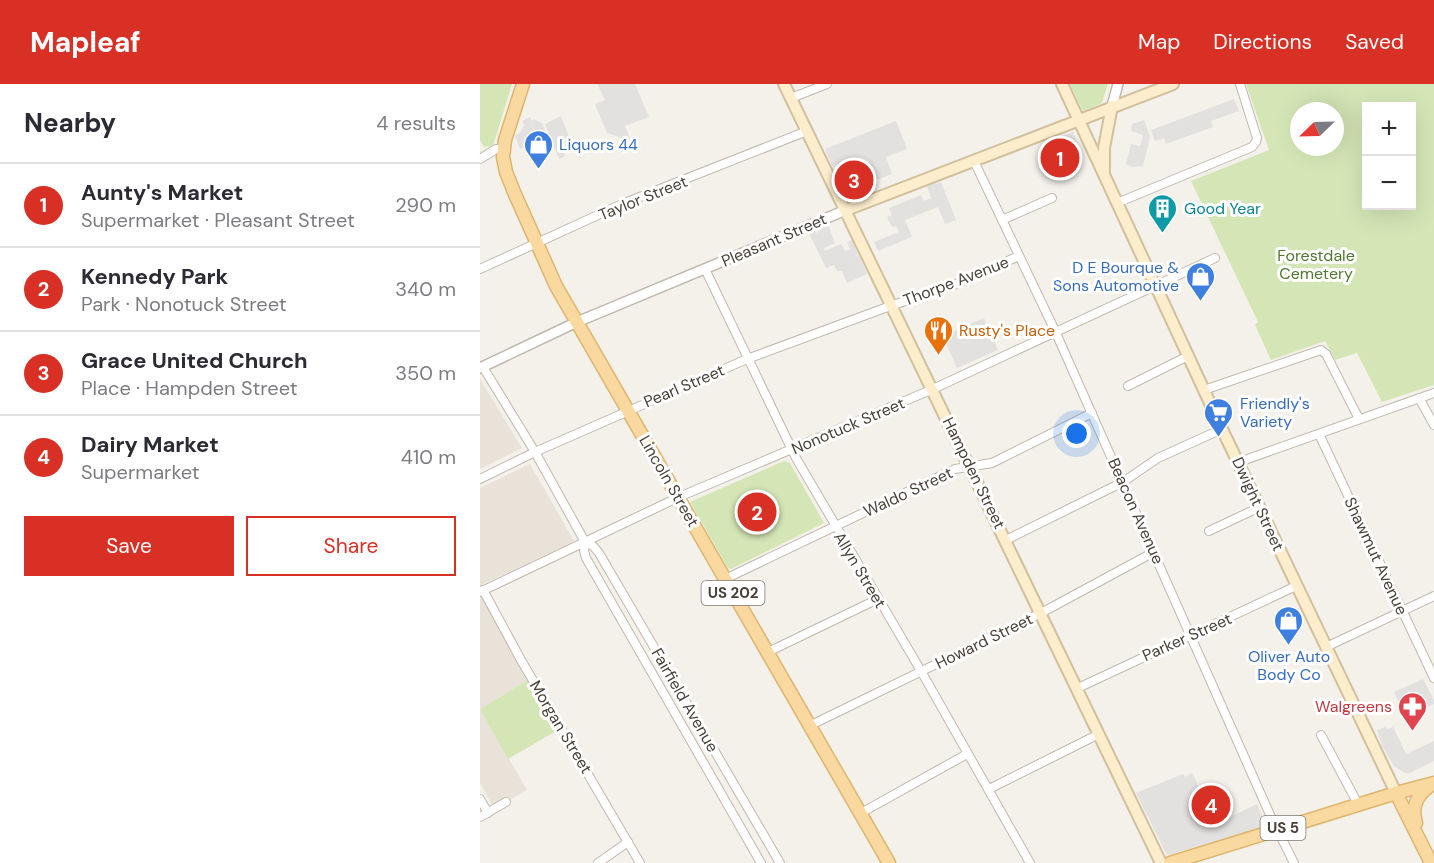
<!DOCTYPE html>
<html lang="en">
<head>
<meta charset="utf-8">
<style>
	body { margin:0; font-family:"DM Sans",sans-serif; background:#f7f7f7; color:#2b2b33 }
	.controls { position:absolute; right:18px; top:18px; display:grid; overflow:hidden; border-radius:0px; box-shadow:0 6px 24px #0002 }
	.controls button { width:54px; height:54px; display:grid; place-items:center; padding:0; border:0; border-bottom:2px solid #e1e1e2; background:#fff; color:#2b2b33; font:30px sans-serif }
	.compass { position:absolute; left:810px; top:18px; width:54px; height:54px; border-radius:50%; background:#fff; box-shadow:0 6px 24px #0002; rotate:247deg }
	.you { position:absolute; left:597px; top:350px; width:21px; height:21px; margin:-15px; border:4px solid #fff; border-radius:50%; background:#1a73e8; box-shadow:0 0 0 9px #1a73e833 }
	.badge { display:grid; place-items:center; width:39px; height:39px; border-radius:50%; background:#d93025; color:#fff; font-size:20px; font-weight:700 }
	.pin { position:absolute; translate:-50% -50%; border:3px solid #fff; box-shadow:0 2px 6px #0006 }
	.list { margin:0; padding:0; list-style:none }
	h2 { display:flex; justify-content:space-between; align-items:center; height:78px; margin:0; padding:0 24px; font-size:26px }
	h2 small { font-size:20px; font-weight:400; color:#7c7c81 }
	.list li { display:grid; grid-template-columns:39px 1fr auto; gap:18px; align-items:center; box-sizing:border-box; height:84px; padding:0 24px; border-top:2px solid #e1e1e2 }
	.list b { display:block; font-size:22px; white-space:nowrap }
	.list p { margin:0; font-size:20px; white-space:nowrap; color:#7c7c81 }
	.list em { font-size:20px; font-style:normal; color:#7c7c81 }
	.actions { display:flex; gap:12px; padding:18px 24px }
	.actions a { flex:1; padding:14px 0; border:2px solid #d93025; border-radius:0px; text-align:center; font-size:21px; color:#d93025 }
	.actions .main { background:#d93025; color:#fff }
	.map { position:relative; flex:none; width:954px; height:779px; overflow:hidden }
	header { display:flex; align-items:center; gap:36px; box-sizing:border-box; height:84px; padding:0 30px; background:#d93025; color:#fff }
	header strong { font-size:28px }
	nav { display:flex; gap:33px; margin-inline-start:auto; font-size:21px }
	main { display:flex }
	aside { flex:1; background:#fff }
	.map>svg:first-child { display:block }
	.residential { fill:#e8e2d9 }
	.green { fill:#d4e6b6; fill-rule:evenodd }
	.parking { fill:#e3e1df }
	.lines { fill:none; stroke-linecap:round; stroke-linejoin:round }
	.minor-casing { stroke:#c0b8ae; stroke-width:10 }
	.tertiary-casing { stroke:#c0b8ae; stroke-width:12 }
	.secondary-casing { stroke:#d1c09d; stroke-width:14 }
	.primary-casing { stroke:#deb56f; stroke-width:15 }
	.minor { stroke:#fff; stroke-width:8 }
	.tertiary { stroke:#fff; stroke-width:9 }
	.secondary { stroke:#fcedcd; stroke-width:10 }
	.primary { stroke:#f9d9a0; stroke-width:12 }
	.labels { text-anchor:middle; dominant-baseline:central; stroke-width:6; stroke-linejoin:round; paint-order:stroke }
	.shield { fill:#fff; stroke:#7f7a74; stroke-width:1.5 }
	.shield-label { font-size:15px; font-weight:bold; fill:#484139 }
	.shop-label { font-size:16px; fill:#366cbe; stroke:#fff; text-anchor:start }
	.street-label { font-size:16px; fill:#484139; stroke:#fff }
	.culture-label { font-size:16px; fill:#0d838f; stroke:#fff; text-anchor:start }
	.park-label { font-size:16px; fill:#4f772f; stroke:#fff }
	.food-label { font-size:16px; fill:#c56008; stroke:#fff; text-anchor:start }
	.health-label { font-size:16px; fill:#be3a42; stroke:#fff; text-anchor:end }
</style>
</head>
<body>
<header>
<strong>Mapleaf</strong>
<nav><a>Map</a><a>Directions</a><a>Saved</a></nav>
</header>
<main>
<aside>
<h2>Nearby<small>4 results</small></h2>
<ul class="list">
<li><span class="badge">1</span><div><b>Aunty's Market</b><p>Supermarket · Pleasant Street</p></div><em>290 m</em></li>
<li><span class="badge">2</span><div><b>Kennedy Park</b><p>Park · Nonotuck Street</p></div><em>340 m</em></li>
<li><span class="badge">3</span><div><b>Grace United Church</b><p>Place · Hampden Street</p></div><em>350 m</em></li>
<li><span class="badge">4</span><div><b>Dairy Market</b><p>Supermarket</p></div><em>410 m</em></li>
</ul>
<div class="actions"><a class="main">Save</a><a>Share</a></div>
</aside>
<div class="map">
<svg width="954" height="779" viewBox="0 0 954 779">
	<rect width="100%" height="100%" fill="#f4f1eb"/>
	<!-- residential -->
	<g class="residential">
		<polygon points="0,295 42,364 0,385"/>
		<polygon points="50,380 94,457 0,502 0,404"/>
		<polygon points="0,508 41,576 48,596 0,625 47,706 14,725 0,699"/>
	</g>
	<!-- green -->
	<g class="green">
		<polygon points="0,0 32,0 13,62 4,63 0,56"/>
		<polygon points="590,0 628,0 622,19 603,27"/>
		<path d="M 766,0 L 954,0 L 954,301 L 902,318 L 877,269 L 855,276 L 845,257 L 791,276 L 775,241 L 778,238 L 711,97 L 789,66 ZM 886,22 L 932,22 L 932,122 L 886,122 ZM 819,27 L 855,27 L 855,63 L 819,63 Z"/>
		<polygon points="304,377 310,379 344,439 251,485 248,484 210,418"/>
		<polygon points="48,596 76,647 28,675 0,625"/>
	</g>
	<!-- parking -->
	<g class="parking">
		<polygon points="117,0 155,0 169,33 145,42 151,57 127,49 115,20 125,16"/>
		<polygon points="754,15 759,27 731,37 733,43 686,60 684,54 675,57 671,46"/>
		<polygon points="81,32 90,56 86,59 84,73 79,75 65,40"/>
		<polygon points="50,33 52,37 54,35 62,39 70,59 49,67 46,63 40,65 35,52 40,49 44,41 42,37"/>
		<polygon points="664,36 670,53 663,82 653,83 646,80 651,60 660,62 663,51 651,47 652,40"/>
		<polygon points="416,37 427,65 406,73 412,90 397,96 388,76 380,73 352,82 345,65"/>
		<polygon points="593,48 602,69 594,72 586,60 569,67 567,59"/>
		<polygon points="454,95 456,100 461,98 476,136 465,140 458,123 425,136 432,153 398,167 394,158 419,148 416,142 412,143 407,133 412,131 409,124 441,111 444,117 451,114 446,99"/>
		<polygon points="348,141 355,159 344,164 345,167 361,160 365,167 370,165 367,158 372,156 378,170 374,173 379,171 387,190 367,199 362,187 357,187 354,181 346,184 329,149 335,146 338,151 337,146"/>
		<polygon points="504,234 518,266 477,284 463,252"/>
		<polygon points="943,595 954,616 954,620 932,630 928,623 922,626 914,608"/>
		<polygon points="906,643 907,645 913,643 926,670 954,657 954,677 930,689 925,689 914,682 902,662 897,646"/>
		<polygon points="712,689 732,730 745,724 750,733 777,720 787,743 687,771 656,709 703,690 705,693"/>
	</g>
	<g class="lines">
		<defs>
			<g id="minor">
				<polyline points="311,14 347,0"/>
				<polyline points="0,75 16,65 23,65"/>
				<polyline points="494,77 576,249 791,733 814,779"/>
				<polyline points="637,119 772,63 776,58 777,54 760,0"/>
				<polyline points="522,136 572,114"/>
				<polyline points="0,185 142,120 327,47"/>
				<polyline points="225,185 316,374 441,587 550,779"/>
				<polyline points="3,283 55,368 105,458 113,462 119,469 300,779"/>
				<polyline points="648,302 708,272"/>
				<polyline points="724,306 841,266 846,270 879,335"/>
				<polyline points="939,314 954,341"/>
				<polyline points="839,350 954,594"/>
				<polyline points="759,378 954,309"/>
				<polyline points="0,395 55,368 267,275 413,221 474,201 539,172"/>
				<polyline points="729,447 780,423"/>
				<polyline points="526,456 643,398 678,374 742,345"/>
				<polyline points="105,458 104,467 106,474 281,779"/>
				<polyline points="245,495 475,385 512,379 612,329"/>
				<polyline points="3,506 41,576 160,779"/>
				<polyline points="0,508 199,413 453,305 735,174"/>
				<polyline points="846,563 954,512"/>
				<polyline points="288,568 398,515"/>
				<polyline points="598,604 816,502"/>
				<polyline points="331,641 561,529 674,468"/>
				<polyline points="841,651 878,720"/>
				<polyline points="509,705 619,650"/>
				<polyline points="0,715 8,729"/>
				<polyline points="381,729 487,670"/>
				<polyline points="0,733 26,718"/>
				<polyline points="118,779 148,758"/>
			</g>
			<g id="tertiary">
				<polyline points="632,22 638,0"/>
				<polyline points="0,284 97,238 366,126"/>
			</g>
			<g id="secondary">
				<polyline points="304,0 681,779"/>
				<polyline points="582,0 742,345 916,709"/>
				<polyline points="624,87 624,64 632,22"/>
				<polyline points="366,126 693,0"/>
			</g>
			<g id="primary">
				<polyline points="43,0 25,56 23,73 26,88 34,108 76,202 409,779"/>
				<polyline points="916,709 951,779"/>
				<path d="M 936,739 C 931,722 937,711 951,701"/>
				<polyline points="690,779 916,709 954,699"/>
			</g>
		</defs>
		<!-- minor casing -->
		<use href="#minor" class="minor-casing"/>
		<!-- tertiary casing -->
		<use href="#tertiary" class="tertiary-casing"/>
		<!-- secondary casing -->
		<use href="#secondary" class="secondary-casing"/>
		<!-- primary casing -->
		<use href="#primary" class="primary-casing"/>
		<!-- minor -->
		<use href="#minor" class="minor"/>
		<!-- tertiary -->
		<use href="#tertiary" class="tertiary"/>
		<!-- secondary -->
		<use href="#secondary" class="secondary"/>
		<!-- primary -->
		<use href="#primary" class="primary"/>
	</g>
	<!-- icons -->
	<defs>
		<symbol id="shop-pin" viewBox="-11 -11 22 30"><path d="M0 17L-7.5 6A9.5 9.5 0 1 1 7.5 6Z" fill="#3f7fe0" stroke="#fff"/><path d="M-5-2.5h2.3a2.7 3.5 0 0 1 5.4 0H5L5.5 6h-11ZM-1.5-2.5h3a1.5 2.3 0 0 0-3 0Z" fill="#fff"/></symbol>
		<symbol id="building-pin" viewBox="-11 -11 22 30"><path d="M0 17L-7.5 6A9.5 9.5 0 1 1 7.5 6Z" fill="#0f9aa8" stroke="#fff"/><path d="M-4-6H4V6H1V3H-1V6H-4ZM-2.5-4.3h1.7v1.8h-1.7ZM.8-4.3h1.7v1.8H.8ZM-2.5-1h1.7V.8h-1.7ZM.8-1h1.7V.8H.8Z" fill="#fff"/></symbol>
		<symbol id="restaurant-pin" viewBox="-11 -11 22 30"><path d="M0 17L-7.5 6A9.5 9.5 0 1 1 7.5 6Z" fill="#e8710a" stroke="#fff"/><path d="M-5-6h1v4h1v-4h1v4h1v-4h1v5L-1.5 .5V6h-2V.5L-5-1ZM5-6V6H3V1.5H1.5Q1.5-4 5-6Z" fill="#fff"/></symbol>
		<symbol id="supermarket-pin" viewBox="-11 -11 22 30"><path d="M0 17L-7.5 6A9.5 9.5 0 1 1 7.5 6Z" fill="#3f7fe0" stroke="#fff"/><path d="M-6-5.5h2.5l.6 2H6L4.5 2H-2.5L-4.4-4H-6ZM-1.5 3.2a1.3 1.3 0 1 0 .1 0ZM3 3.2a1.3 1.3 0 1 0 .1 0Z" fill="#fff"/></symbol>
		<symbol id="pharmacy-pin" viewBox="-11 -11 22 30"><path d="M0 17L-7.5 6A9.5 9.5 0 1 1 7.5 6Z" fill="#e0444e" stroke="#fff"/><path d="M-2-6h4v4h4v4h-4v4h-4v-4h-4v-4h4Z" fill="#fff"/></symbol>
	</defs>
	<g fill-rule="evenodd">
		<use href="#shop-pin" x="42" y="44" width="33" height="45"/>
		<use href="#building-pin" x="666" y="108" width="33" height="45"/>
		<use href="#shop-pin" x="704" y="176" width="33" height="45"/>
		<use href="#restaurant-pin" x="442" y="230" width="33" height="45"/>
		<use href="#supermarket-pin" x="722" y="312" width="33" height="45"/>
		<use href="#shop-pin" x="792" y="520" width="33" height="45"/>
		<use href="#pharmacy-pin" x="916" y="606" width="33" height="45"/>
	</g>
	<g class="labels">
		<!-- shield labels -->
		<g class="shield">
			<rect x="221.5" y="497" width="63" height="24" rx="4.5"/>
			<rect x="780.5" y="732" width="45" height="24" rx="4.5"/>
		</g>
		<g class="shield-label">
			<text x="253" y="509">US 202</text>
			<text x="803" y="744">US 5</text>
		</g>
		<!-- shop labels -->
		<g class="shop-label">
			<text x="79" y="60">Liquors 44</text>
			<text x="699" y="183" text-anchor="end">D E Bourque &amp;<tspan x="699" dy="18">Sons Automotive</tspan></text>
			<text x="760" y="319">Friendly's<tspan x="760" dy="18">Variety</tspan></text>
			<text x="809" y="572" text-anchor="middle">Oliver Auto<tspan x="809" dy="18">Body Co</tspan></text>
		</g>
		<!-- street labels -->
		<g class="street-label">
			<text transform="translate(163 114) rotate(-22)">Taylor Street</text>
			<text transform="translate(294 156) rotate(-23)">Pleasant Street</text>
			<text transform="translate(476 197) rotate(-21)">Thorpe Avenue</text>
			<text transform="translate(204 302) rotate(-23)">Pearl Street</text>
			<text transform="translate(368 342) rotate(-23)">Nonotuck Street</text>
			<text transform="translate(494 389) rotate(64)">Hampden Street</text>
			<text transform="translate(189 397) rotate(60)">Lincoln Street</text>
			<text transform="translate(428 408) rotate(-25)">Waldo Street</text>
			<text transform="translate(778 420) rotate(65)">Dwight Street</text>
			<text transform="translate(656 427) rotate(66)">Beacon Avenue</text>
			<text transform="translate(896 472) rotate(65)">Shawmut Avenue</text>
			<text transform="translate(380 486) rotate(59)">Allyn Street</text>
			<text transform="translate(707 553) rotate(-24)">Parker Street</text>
			<text transform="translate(504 557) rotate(-26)">Howard Street</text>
			<text transform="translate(205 616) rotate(60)">Fairfield Avenue</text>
			<text transform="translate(81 643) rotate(59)">Morgan Street</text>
		</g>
		<!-- culture labels -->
		<g class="culture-label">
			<text x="704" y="124">Good Year</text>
		</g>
		<!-- park labels -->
		<g class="park-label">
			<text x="836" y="171">Forestdale<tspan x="836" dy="18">Cemetery</tspan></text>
		</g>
		<!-- food labels -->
		<g class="food-label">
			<text x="479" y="246">Rusty's Place</text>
		</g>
		<!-- health labels -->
		<g class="health-label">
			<text x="912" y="622">Walgreens</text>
		</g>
	</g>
</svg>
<div class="controls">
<button>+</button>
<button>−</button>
</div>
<svg class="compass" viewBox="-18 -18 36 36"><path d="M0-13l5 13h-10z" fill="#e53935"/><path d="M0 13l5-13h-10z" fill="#7c7c81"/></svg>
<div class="you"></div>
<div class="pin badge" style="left:580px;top:74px">1</div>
<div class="pin badge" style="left:277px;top:428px">2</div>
<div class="pin badge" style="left:374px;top:96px">3</div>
<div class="pin badge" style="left:731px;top:721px">4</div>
</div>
</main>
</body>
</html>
